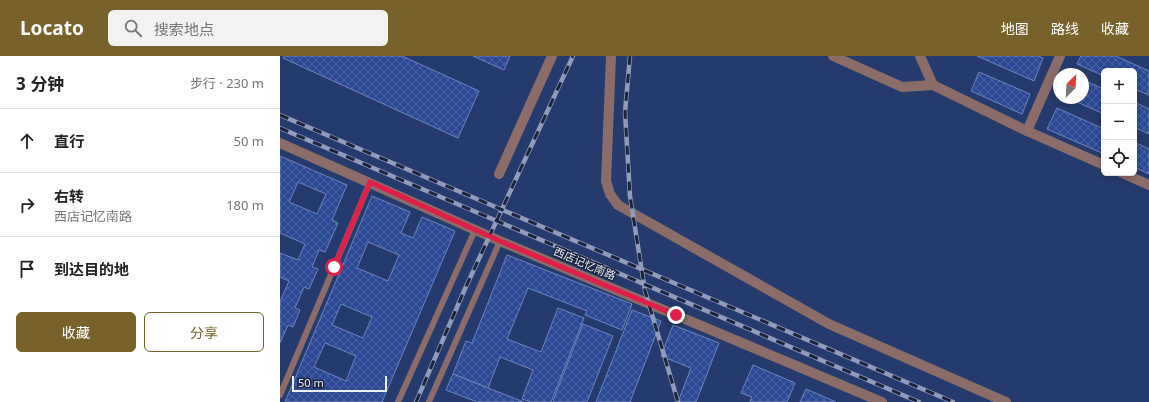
<!DOCTYPE html>
<html lang="zh">
<head>
<meta charset="utf-8">
<style>
	body { margin:0; font-family:"Noto Sans","Noto Sans SC",sans-serif; background:#f2f2f2; color:#222 }
	.controls { position:absolute; right:12px; top:12px; display:grid; overflow:hidden; border-radius:6px; box-shadow:0 2px 6px #0003 }
	.controls button { width:36px; height:36px; display:grid; place-items:center; padding:0; border:0; border-bottom:1px solid #e0e0e0; background:#fff; color:#222; font:20px sans-serif }
	.compass { position:absolute; left:773px; top:12px; width:36px; height:36px; border-radius:50%; background:#fff; box-shadow:0 2px 6px #0003; rotate:24deg }
	.scale { position:absolute; left:12px; bottom:10px; width:95px; box-sizing:border-box; padding-left:4px; border:2px solid #e9effc; border-top:0; font-size:11px; line-height:14px; white-space:nowrap; color:#e9effc; -webkit-text-stroke:3px #1a243b; paint-order:stroke }
	.stop { position:absolute; width:12px; height:12px; margin:-9px; border:3px solid #e11d48; border-radius:50%; background:#fff }
	.stop.end { background:#e11d48; border-color:#fff; box-shadow:0 1px 4px #0008 }
	.list { margin:0; padding:0; list-style:none }
	h2 { display:flex; justify-content:space-between; align-items:center; height:52px; margin:0; padding:0 16px; font-size:17px }
	h2 small { font-size:13px; font-weight:400; color:#767676 }
	.list li { display:grid; grid-template-columns:26px 1fr auto; gap:12px; align-items:center; box-sizing:border-box; height:64px; padding:0 16px; border-top:1px solid #e0e0e0 }
	.list b { display:block; font-size:15px; white-space:nowrap }
	.list p { margin:0; font-size:13px; white-space:nowrap; color:#767676 }
	.list em { font-size:13px; font-style:normal; color:#767676 }
	.actions { display:flex; gap:8px; padding:12px 16px }
	.actions a { flex:1; padding:9px 0; border:1px solid #78612a; border-radius:6px; text-align:center; font-size:14px; color:#78612a }
	.actions .main { background:#78612a; color:#fff }
	.icon { flex:none; width:22px; height:22px; fill:none; stroke:currentColor; stroke-width:2; stroke-linecap:round; stroke-linejoin:round }
	.map { position:relative; flex:none; width:869px; height:346px; overflow:hidden }
	header { display:flex; align-items:center; gap:24px; box-sizing:border-box; height:56px; padding:0 20px; background:#78612a; color:#fff }
	header strong { font-size:19px }
	nav { display:flex; gap:22px; margin-inline-start:auto; font-size:14px }
	.search { width:280px; height:36px; background:#f2f2f2; display:flex; align-items:center; gap:10px; box-sizing:border-box; padding:0 14px; border-radius:6px; color:#767676; font-size:15px }
	main { display:flex }
	aside { flex:1; background:#fff }
	.map>svg:first-child { display:block }
	.building { fill:url(#building-cross-hatch); stroke:#6c86bf; fill-rule:evenodd }
	.lines { fill:none; stroke-linecap:round; stroke-linejoin:round }
	.service { stroke:#8c6c69; stroke-width:6 }
	.minor { stroke:#8c6c69; stroke-width:10 }
	.rail-casing { stroke:#909cba; stroke-width:4.5 }
	.rail { stroke:#1a243b; stroke-width:3; stroke-dasharray:9; stroke-linecap:butt }
	.route { stroke:#e11d48; stroke-width:5 }
	.labels { text-anchor:middle; dominant-baseline:central; stroke-width:3; stroke-linejoin:round; paint-order:stroke }
	.street-label { font-size:11px; fill:#e9effc; stroke:#1a243b }
</style>
</head>
<body>
<header>
<strong>Locato</strong>
<div class="search"><svg class="icon" aria-label="search" viewBox="0 0 24 24"><circle cx="10" cy="10" r="6"/><path d="M15 15l6 6"/></svg>搜索地点</div>
<nav><a>地图</a><a>路线</a><a>收藏</a></nav>
</header>
<main>
<aside>
<h2>3 分钟<small>步行 · 230 m</small></h2>
<ul class="list">
<li><svg class="icon" aria-label="ahead" viewBox="0 0 24 24"><path d="M12 20V5M6 11l6-6 6 6"/></svg><div><b>直行</b></div><em>50 m</em></li>
<li><svg class="icon" aria-label="right" viewBox="0 0 24 24"><path d="M7 20v-9h11M14 6l5 5-5 5"/></svg><div><b>右转</b><p>西店记忆南路</p></div><em>180 m</em></li>
<li><svg class="icon" aria-label="arrive" viewBox="0 0 24 24"><path d="M6 21V4h12l-3 4 3 4H6"/></svg><div><b>到达目的地</b></div></li>
</ul>
<div class="actions"><a class="main">收藏</a><a>分享</a></div>
</aside>
<div class="map">
<svg width="869" height="346" viewBox="0 0 869 346">
	<defs>
		<pattern id="building-cross-hatch" width="8" height="8" patternUnits="userSpaceOnUse"><rect width="8" height="8" fill="#2a4894"/><path d="M0 0l8 8M0 8l8-8" fill="none" stroke="#4963a4"/></pattern>
	</defs>
	<rect width="100%" height="100%" fill="#263b6d"/>
	<!-- building -->
	<g class="building">
		<polygon points="4,0 122,0 199,35 178,82 3,2"/>
		<polygon points="193,0 230,0 224,14"/>
		<polygon points="697,0 758,0 763,2 754,25"/>
		<polygon points="801,0 836,0 869,15 869,39 854,33 854,15 824,15 824,20 797,8"/>
		<polygon points="699,16 750,38 742,58 691,35"/>
		<polygon points="803,24 824,33 824,58 788,42 803,42"/>
		<polygon points="854,46 869,53 869,78 854,71"/>
		<polygon points="777,52 824,73 824,98 767,73"/>
		<polygon points="854,86 869,93 869,118 854,111"/>
		<path d="M 0,100 L 67,129 L 52,164 L 58,167 L 45,196 L 39,194 L 32,211 L 38,213 L 29,233 L 24,231 L 15,252 L 20,254 L 13,271 L 8,269 L 0,287 L 0,246 L 9,225 L 0,221 L 0,197 L 18,204 L 25,188 L 0,177 ZM 18,126 L 46,138 L 37,158 L 9,146 Z"/>
		<path d="M 92,140 L 130,156 L 121,177 L 133,182 L 142,161 L 175,175 L 166,196 L 102,346 L 5,346 ZM 88,186 L 119,199 L 108,225 L 77,212 ZM 61,248 L 92,261 L 83,282 L 52,269 ZM 45,287 L 76,300 L 66,325 L 34,311 Z"/>
		<polygon points="227,199 352,248 342,274 305,259 307,255 248,232 227,283 261,296 278,252 304,262 271,346 251,346 242,343 253,314 220,301 208,332 173,318 186,285 192,287"/>
		<polygon points="352,254 381,265 350,346 316,346"/>
		<polygon points="303,268 333,280 307,346 275,346 273,345"/>
		<polygon points="393,269 439,287 416,346 398,346 411,312 381,300"/>
		<polygon points="473,309 515,327 507,346 470,346 472,341 461,337"/>
		<polygon points="173,318 208,332 244,346 197,346 166,334"/>
		<polygon points="526,333 556,346 520,346"/>
	</g>
	<g class="lines">
		<!-- service -->
		<g class="service">
			<polyline points="0,339 90,126"/>
			<polyline points="118,346 195,174"/>
			<polyline points="149,346 220,185"/>
		</g>
		<!-- minor -->
		<g class="minor">
			<polyline points="331,0 326,125 330,138 338,149 549,268 726,346"/>
			<polyline points="553,0 622,31 653,29"/>
			<polyline points="640,0 653,29 747,75 824,109"/>
			<polyline points="747,75 780,0"/>
			<polyline points="0,87 220,185 602,346"/>
			<polyline points="842,117 869,129"/>
			<polyline points="219,118 272,0"/>
		</g>
		<defs>
			<g id="rail">
				<polyline points="350,0 345,56 350,140 365,235 398,346"/>
				<polyline points="0,59 673,346"/>
				<polyline points="0,72 639,346"/>
				<polyline points="136,346 184,235 293,0"/>
			</g>
		</defs>
		<!-- rail casing -->
		<use href="#rail" class="rail-casing"/>
		<!-- rail -->
		<use href="#rail" class="rail"/>
	</g>
	<g class="lines">
		<!-- route -->
		<polyline class="route" points="54,211 90,126 220,185 396,259"/>
	</g>
	<g class="labels">
		<!-- street labels -->
		<g class="street-label">
			<text transform="translate(305 207) rotate(23)">西店记忆南路</text>
		</g>
	</g>
</svg>
<div class="controls">
<button>+</button>
<button>−</button>
<button><svg class="icon" aria-label="locate" viewBox="0 0 24 24"><circle cx="12" cy="12" r="6"/><path d="M12 2v4M12 18v4M2 12h4M18 12h4"/></svg></button>
</div>
<svg class="compass" viewBox="-18 -18 36 36"><path d="M0-13l5 13h-10z" fill="#e53935"/><path d="M0 13l5-13h-10z" fill="#767676"/></svg>
<div class="scale">50 m</div>
<div class="stop" style="left:54px;top:211px"></div>
<div class="stop end" style="left:396px;top:259px"></div>
</div>
</main>
</body>
</html>
